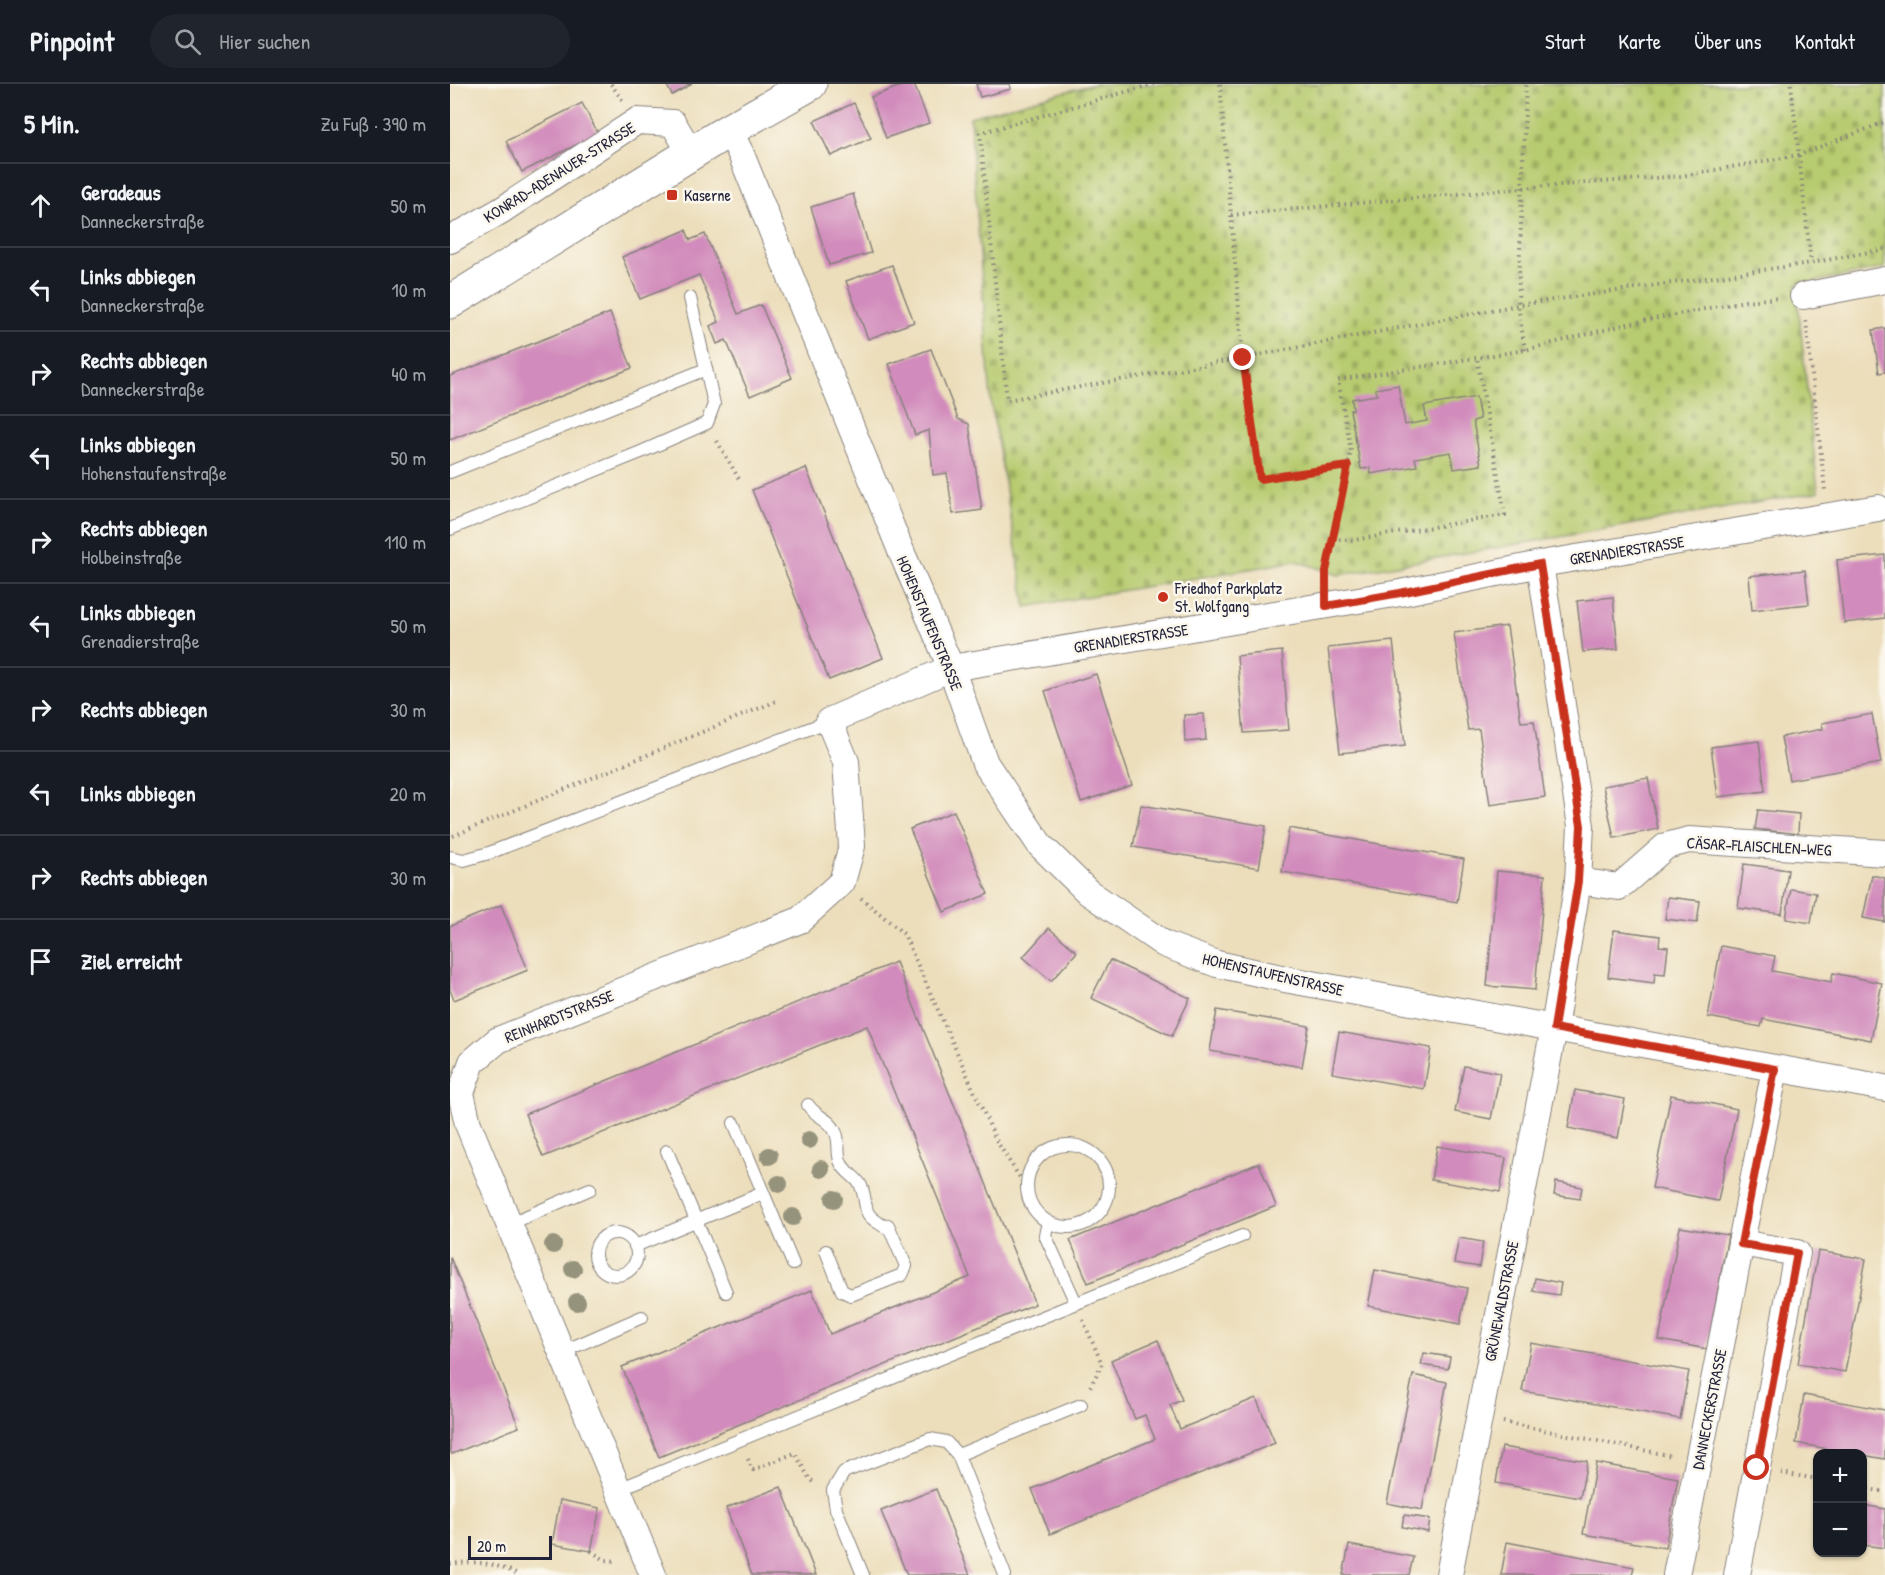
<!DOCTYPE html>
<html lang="de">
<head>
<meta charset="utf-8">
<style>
	body { margin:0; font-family:"Patrick Hand",sans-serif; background:#20242c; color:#f1f3f6 }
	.controls { position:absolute; right:18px; bottom:18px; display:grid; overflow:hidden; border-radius:12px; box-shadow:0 2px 4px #0004 }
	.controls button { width:54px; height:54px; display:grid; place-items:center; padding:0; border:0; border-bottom:2px solid #363941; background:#171b24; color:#f1f3f6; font:30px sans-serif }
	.scale { position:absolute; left:18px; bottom:15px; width:84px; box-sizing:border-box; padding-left:6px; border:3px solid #22223b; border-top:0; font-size:16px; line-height:21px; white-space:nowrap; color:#22223b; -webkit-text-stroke:4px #fbf7ec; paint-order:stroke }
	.stop { position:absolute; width:18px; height:18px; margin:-14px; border:4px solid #c8321e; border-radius:50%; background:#fff }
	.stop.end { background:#c8321e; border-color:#fff; box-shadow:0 2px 6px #0008 }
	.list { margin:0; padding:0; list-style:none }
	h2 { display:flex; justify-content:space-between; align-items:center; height:78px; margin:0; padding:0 24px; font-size:26px }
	h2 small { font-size:20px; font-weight:400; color:#9ea1a6 }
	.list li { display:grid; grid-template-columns:39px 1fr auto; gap:18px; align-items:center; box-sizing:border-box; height:84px; padding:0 24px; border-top:2px solid #363941 }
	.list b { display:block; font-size:22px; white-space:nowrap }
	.list p { margin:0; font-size:20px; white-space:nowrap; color:#9ea1a6 }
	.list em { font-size:20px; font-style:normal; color:#9ea1a6 }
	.icon { flex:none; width:33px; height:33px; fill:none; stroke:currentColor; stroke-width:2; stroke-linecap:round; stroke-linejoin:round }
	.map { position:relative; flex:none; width:1435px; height:1491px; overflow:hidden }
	header { display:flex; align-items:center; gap:36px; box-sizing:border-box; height:84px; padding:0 30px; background:#171b24; border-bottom:2px solid #363941 }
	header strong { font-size:28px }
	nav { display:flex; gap:33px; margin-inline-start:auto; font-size:21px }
	.search { width:420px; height:54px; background:#20242c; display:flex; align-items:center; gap:15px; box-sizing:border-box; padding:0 21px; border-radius:33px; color:#9ea1a6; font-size:22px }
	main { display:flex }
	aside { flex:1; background:#171b24 }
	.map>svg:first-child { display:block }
	.cemetery { fill:url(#cemetery-stones); stroke:#6c7655; stroke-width:1.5 }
	.building { fill:#d18bbc }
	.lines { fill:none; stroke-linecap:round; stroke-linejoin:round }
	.service-casing { stroke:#87807b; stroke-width:14 }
	.minor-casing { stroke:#87807b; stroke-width:28 }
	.primary-casing { stroke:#87807b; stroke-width:35 }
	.path { stroke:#87807b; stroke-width:4; stroke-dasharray:1.5 4.5; stroke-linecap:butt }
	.service { stroke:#fff; stroke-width:12 }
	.minor { stroke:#fff; stroke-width:26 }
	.primary { stroke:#fff; stroke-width:33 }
	.tree { fill:#96937d }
	.route { stroke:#c8321e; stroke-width:8 }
	.poi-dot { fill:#c8321e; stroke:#fbf7ec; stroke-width:2 }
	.labels { text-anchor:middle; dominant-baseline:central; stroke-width:5; stroke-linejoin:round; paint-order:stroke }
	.street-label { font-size:16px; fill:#22223b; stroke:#fbf7ec }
	.poi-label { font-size:16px; fill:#22223b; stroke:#fbf7ec; text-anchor:start }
</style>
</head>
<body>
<header>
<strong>Pinpoint</strong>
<div class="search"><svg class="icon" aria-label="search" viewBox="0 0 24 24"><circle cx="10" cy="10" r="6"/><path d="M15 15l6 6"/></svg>Hier suchen</div>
<nav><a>Start</a><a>Karte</a><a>Über uns</a><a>Kontakt</a></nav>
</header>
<main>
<aside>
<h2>5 Min.<small>Zu Fuß · 390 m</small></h2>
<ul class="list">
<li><svg class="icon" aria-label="ahead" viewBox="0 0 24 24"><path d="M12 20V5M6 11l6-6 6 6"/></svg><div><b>Geradeaus</b><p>Danneckerstraße</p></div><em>50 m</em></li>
<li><svg class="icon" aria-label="left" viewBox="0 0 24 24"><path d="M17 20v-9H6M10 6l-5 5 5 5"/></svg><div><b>Links abbiegen</b><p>Danneckerstraße</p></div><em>10 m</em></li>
<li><svg class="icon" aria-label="right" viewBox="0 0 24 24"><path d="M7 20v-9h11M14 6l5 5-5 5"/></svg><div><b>Rechts abbiegen</b><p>Danneckerstraße</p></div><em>40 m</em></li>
<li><svg class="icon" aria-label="left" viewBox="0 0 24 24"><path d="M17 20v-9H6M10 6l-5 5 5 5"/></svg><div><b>Links abbiegen</b><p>Hohenstaufenstraße</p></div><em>50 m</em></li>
<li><svg class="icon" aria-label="right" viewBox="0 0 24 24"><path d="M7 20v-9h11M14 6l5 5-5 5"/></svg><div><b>Rechts abbiegen</b><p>Holbeinstraße</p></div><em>110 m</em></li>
<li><svg class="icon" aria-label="left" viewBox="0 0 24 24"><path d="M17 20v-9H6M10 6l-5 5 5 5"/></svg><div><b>Links abbiegen</b><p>Grenadierstraße</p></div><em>50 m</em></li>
<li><svg class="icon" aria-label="right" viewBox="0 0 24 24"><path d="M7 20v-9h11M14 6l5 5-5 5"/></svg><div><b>Rechts abbiegen</b></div><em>30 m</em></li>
<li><svg class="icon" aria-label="left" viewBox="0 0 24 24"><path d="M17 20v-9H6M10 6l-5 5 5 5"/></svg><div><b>Links abbiegen</b></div><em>20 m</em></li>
<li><svg class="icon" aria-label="right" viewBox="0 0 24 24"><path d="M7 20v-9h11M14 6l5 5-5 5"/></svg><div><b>Rechts abbiegen</b></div><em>30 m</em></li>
<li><svg class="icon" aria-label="arrive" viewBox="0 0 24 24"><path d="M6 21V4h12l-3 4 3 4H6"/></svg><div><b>Ziel erreicht</b></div></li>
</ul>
</aside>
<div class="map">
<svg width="1435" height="1491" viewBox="0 0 1435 1491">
	<defs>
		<pattern id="cemetery-stones" width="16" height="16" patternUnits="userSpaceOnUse" patternTransform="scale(1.5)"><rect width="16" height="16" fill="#b7cb6f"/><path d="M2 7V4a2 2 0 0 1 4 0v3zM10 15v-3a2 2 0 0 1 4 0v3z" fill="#9dae61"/></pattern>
	</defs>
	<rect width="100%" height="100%" fill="#fbf7ec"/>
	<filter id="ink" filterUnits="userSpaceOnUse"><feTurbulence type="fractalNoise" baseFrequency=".0167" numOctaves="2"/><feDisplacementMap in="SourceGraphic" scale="12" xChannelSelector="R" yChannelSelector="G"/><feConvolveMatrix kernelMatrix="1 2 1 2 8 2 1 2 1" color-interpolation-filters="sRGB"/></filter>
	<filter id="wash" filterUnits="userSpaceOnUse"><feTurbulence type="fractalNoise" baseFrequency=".008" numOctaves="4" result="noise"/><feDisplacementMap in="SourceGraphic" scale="24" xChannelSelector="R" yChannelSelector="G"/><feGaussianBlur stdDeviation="1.35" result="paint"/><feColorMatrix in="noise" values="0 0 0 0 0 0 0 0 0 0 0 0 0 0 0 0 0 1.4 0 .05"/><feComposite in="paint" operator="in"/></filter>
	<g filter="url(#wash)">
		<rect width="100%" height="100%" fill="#ecdebb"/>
		<!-- cemetery -->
		<polygon class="cemetery" points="644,0 1435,0 1435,184 1346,201 1368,408 889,491 846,477 576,523 541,319 520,33"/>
		<g id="blocks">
			<!-- building -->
			<g class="building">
				<polygon points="216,0 242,0 222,11"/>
				<polygon points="456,0 464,0 479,39 436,54 421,13"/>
				<polygon points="526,0 560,0 561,5 530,13"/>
				<polygon points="132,19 148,50 72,88 56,57"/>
				<polygon points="404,19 421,54 381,72 364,37"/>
				<polygon points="403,110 421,169 379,181 361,123"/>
				<polygon points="236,146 240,156 255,150 288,230 311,221 342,294 300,312 276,256 267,260 260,242 269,238 249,191 190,215 172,173"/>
				<polygon points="442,181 464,238 418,255 396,197"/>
				<polygon points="160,229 182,284 0,356 0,292"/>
				<polygon points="1435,244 1435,288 1429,289 1423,246"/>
				<polygon points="481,265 508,335 519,340 532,426 503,430 497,389 483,391 479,346 465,351 439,280"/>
				<polygon points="948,301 955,341 977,337 974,322 1026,313 1030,335 1023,337 1031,381 1004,385 1001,368 965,374 967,382 921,390 920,384 911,385 900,326 903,326 902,315 927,311 925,305"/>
				<polygon points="356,384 433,574 379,596 302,406"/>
				<polygon points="1435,471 1435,534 1394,539 1387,476"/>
				<polygon points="1355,486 1359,520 1302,526 1299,492"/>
				<polygon points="1163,513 1168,565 1133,568 1127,517"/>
				<polygon points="1057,542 1071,638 1084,637 1095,713 1040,721 1029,645 1018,646 1004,549"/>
				<polygon points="943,557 955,662 890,669 878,564"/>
				<polygon points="832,567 839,646 794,649 787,572"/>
				<polygon points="646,590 682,701 631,718 595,607"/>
				<polygon points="754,630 756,656 735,658 734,631"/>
				<polygon points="1422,630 1431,679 1339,696 1331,653 1373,645 1372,639"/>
				<polygon points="1309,657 1315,707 1268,713 1261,663"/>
				<polygon points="1198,694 1208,745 1164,754 1153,702"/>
				<polygon points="691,721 816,742 809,784 683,763"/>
				<polygon points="1308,726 1349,730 1348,750 1305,745"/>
				<polygon points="504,727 538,810 494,828 460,745"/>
				<polygon points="839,744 1014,775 1007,818 832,788"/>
				<polygon points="1294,780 1338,786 1332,830 1288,824"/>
				<polygon points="1047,787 1095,791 1085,906 1037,902"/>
				<polygon points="1422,791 1435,794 1435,838 1413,834"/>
				<polygon points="1341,805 1366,809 1361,839 1336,835"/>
				<polygon points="1218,813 1250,817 1247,839 1215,835"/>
				<polygon points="51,821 78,886 4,916 0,906 0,842"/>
				<polygon points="599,844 627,868 601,897 573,873"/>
				<polygon points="1164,846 1210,852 1209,862 1218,863 1215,890 1205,889 1204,899 1158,893"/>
				<polygon points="1271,862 1325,872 1322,887 1381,898 1383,889 1432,899 1421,956 1313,935 1311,943 1258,933"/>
				<polygon points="660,876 740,914 722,952 641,914"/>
				<polygon points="446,878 585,1220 209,1373 172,1283 362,1206 380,1250 520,1193 417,942 93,1073 75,1030"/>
				<polygon points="767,926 859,942 852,983 760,967"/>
				<polygon points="889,948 981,964 974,1005 882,989"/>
				<polygon points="1014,982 1050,989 1041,1035 1005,1028"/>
				<polygon points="1125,1006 1175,1015 1168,1054 1118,1044"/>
				<polygon points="1221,1011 1287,1025 1268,1117 1202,1104"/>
				<polygon points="987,1062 1056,1074 1050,1108 981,1096"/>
				<polygon points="809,1079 826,1122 638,1199 620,1156"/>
				<polygon points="1106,1098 1132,1103 1130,1115 1104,1111"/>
				<polygon points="1230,1143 1278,1151 1257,1265 1209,1256"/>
				<polygon points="1009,1154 1033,1158 1029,1183 1004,1179"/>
				<polygon points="1368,1167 1416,1175 1395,1288 1348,1280"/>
				<polygon points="0,1173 69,1343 2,1370 0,1366"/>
				<polygon points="925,1186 1017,1204 1010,1240 918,1222"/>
				<polygon points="1085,1194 1111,1199 1109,1211 1083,1207"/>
				<polygon points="708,1256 732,1316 720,1321 730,1345 806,1314 825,1359 600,1450 582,1405 705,1355 695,1331 685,1335 661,1276"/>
				<polygon points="1081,1259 1239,1287 1230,1335 1072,1307"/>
				<polygon points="974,1269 1000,1273 998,1285 971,1281"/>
				<polygon points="963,1291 997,1298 972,1426 937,1419"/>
				<polygon points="1354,1311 1435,1326 1435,1375 1413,1371 1413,1370 1403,1370 1346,1359"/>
				<polygon points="1052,1363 1137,1377 1130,1414 1046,1399"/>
				<polygon points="1146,1379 1228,1394 1215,1464 1133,1450"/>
				<polygon points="331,1403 366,1491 302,1491 276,1424"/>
				<polygon points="486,1405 520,1491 457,1491 431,1427"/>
				<polygon points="110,1416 150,1424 141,1467 102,1460"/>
				<polygon points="1413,1421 1435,1425 1435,1464 1413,1461"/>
				<polygon points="954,1431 980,1435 978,1448 952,1443"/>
				<polygon points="1057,1458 1184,1483 1182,1491 1051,1491"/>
				<polygon points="899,1461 963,1473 959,1491 893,1491"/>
			</g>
		</g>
	</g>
	<g filter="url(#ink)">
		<use href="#blocks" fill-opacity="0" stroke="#87807b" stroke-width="1.5"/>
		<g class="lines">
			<defs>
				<g id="service">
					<polyline points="0,388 256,285"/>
					<polyline points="0,445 191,368 257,339 264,320 240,214"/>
					<polyline points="0,773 14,776 39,769 379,637"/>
					<path d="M 358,1021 C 367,1034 379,1034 385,1047 C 391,1057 386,1069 391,1079 C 394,1087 405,1092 410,1100 C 415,1109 414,1118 417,1127 C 419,1134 429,1139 435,1143"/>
					<polyline points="284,1039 343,1180"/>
					<circle cx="618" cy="1102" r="41"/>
					<polyline points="217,1067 276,1208"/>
					<polyline points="598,1138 595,1151 626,1219"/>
					<polyline points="59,1140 140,1105"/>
					<circle cx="166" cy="1170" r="21"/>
					<polyline points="185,1162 313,1109"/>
					<polyline points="376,1167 392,1207 401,1211 452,1191 456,1182 438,1141"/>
					<polyline points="112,1268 192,1233"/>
					<polyline points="169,1405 792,1152"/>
					<polyline points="413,1491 386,1425 383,1406 394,1388 480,1355 496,1358 508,1371"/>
					<polyline points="555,1491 508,1371 631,1321"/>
				</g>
				<g id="minor">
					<polyline points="279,46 291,70 451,467 501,584 535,679 590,761 638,808 714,860 767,880 840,896 1435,1004"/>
					<polyline points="0,156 52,126 187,37 223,39 241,69"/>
					<polyline points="1353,212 1435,196"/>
					<polyline points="1128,797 1169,803 1216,762 1239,756 1435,769"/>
					<polyline points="203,1491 18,1040 11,1009 22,978 48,956 350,836 392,798 402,762 396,678 379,637 501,584 950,509 1090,480 1428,424"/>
					<polyline points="999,1491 1104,944 1128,797 1131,742 1090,480"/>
					<polyline points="1226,1491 1325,985"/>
					<polyline points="1287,1491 1347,1169 1291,1159"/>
				</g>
				<polyline id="primary" points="0,218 279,46 360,0"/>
			</defs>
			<!-- service casing -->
			<use href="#service" class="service-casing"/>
			<!-- minor casing -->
			<use href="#minor" class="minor-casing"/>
			<!-- primary casing -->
			<use href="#primary" class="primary-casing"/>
			<!-- path -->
			<g class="path">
				<polyline points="161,0 173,17"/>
				<polyline points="704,0 530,49 557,316 793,274 810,395 898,382"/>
				<polyline points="770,0 793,274 1068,221 1361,179 1435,165"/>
				<polyline points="1341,0 1361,179"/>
				<polyline points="781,131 1072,104 1231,92 1349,71 1435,38"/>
				<polyline points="1356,237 1375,406"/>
				<polyline points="1075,266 1068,221 1076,0"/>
				<polyline points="267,357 289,395"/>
				<polyline points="883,455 904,456 1055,431 1027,274"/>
				<polyline points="876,496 876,487 901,367 888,296 1075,266 1178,240 1295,217 1329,214"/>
				<polyline points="3,752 329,616"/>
				<polyline points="411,814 454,850 546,1056 577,1105"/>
				<polyline points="633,1236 652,1280 640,1303"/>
				<polyline points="1053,1338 1223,1372"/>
				<polyline points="298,1375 303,1386 345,1369 360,1396 366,1398"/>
				<polyline points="1331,1389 1368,1395"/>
				<polyline points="1412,1404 1435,1408"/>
				<polyline points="141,1467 155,1476 168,1477"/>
				<path d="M 0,1480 C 28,1476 44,1479 70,1491"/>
			</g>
			<!-- service -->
			<use href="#service" class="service"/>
			<!-- minor -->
			<use href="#minor" class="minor"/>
			<!-- primary -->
			<use href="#primary" class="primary"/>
		</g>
		<!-- trees -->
		<g class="tree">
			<circle cx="359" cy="1056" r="9"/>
			<circle cx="319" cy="1072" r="9"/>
			<circle cx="371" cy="1085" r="9"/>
			<circle cx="329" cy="1100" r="9"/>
			<circle cx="384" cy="1115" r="9"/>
			<circle cx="343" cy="1133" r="9"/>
			<circle cx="103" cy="1161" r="9"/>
			<circle cx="123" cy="1185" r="9"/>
			<circle cx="127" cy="1218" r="9"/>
		</g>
	</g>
	<g class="lines" filter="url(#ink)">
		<!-- route -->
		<polyline class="route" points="793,274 810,395 898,382 876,487 876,522 950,509 1090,480 1131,742 1128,797 1104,944 1325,985 1291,1160 1347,1169 1307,1384"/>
	</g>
	<!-- markers -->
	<g class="poi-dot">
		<rect x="216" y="105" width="12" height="12" rx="3"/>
		<circle cx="713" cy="513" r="6"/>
	</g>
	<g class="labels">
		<!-- street labels -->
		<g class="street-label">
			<text transform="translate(109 88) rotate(-32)">KONRAD-ADENAUER-STRASSE</text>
			<text transform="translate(1177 466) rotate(-9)">GRENADIERSTRASSE</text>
			<text transform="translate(480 539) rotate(67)">HOHENSTAUFENSTRASSE</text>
			<text transform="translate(681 554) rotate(-9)">GRENADIERSTRASSE</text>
			<text transform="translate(1309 762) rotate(3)">CÄSAR-FLAISCHLEN-WEG</text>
			<text transform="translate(823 890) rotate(13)">HOHENSTAUFENSTRASSE</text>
			<text transform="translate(109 932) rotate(-22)">REINHARDTSTRASSE</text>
			<text transform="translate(1051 1217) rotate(-79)">GRÜNEWALDSTRASSE</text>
			<text transform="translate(1259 1325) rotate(-79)">DANNECKERSTRASSE</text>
		</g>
		<!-- poi labels -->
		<g class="poi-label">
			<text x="234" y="111">Kaserne</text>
			<text x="725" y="504">Friedhof Parkplatz<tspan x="725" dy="18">St. Wolfgang</tspan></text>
		</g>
	</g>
</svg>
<div class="controls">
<button>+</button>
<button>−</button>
</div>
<div class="scale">20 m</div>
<div class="stop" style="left:1307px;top:1384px"></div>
<div class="stop end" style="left:793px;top:274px"></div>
</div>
</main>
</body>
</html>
